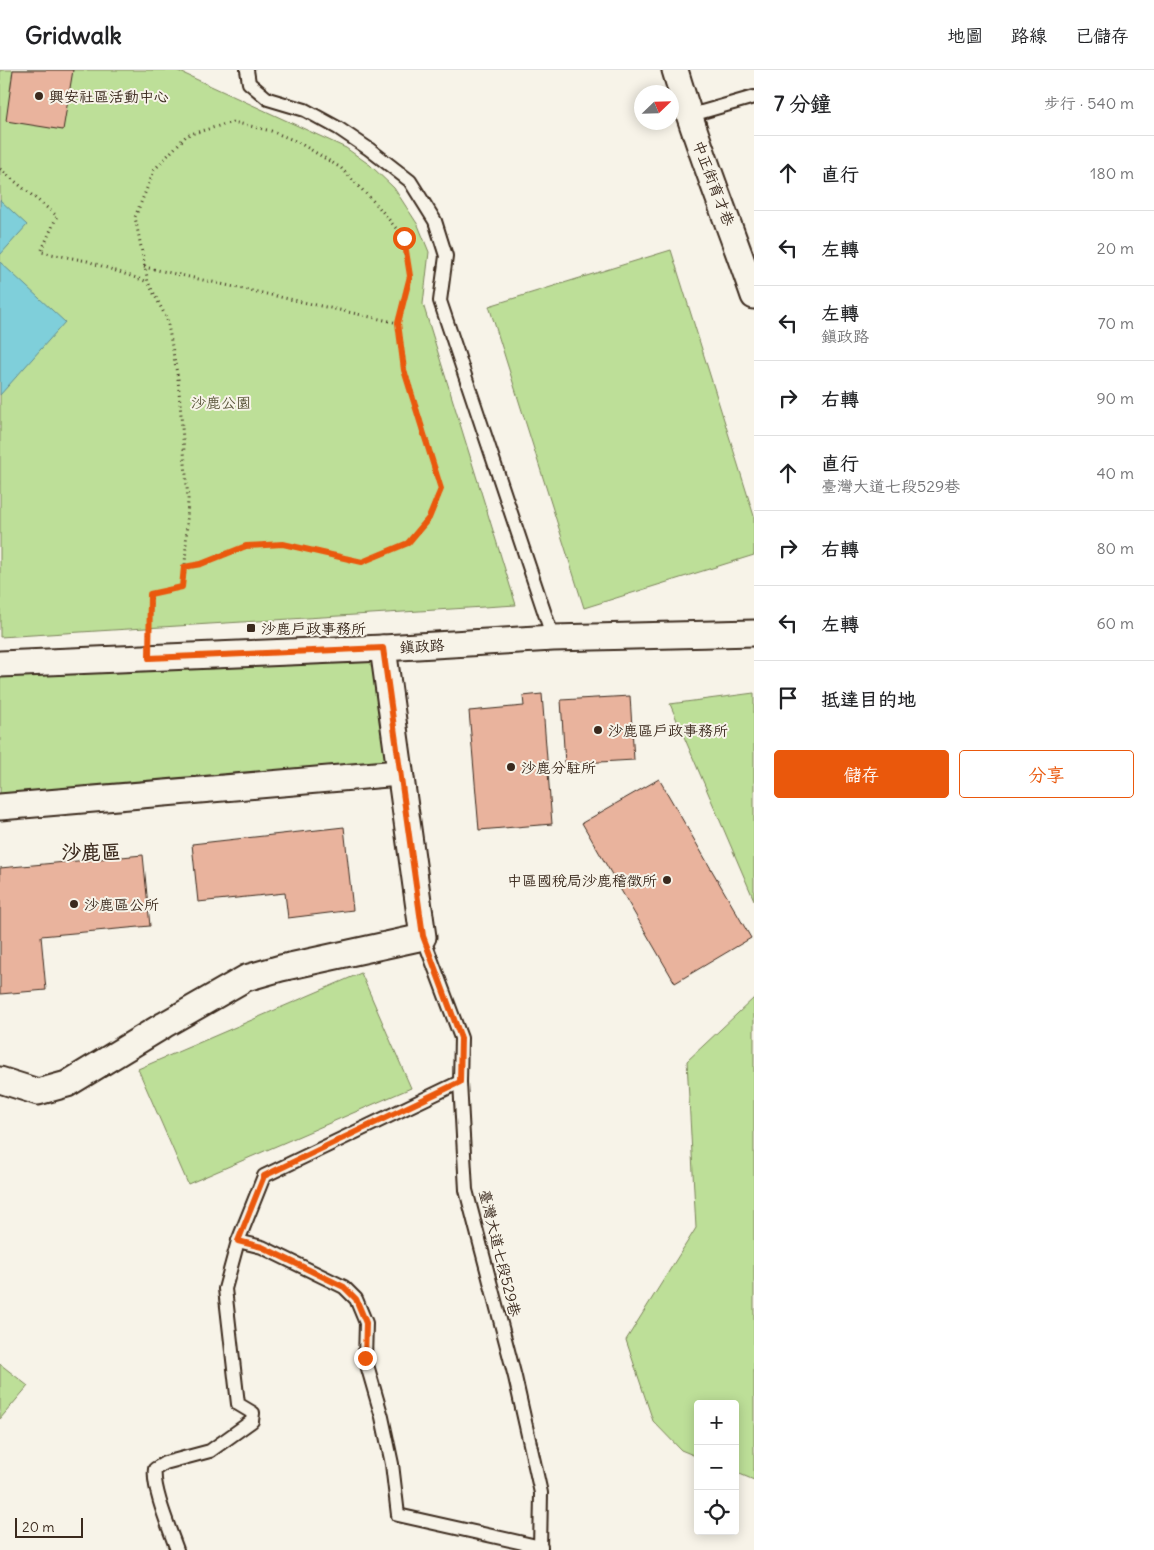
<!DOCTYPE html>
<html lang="zh-TW">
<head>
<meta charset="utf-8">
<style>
	body { margin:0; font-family:Delius,"LXGW WenKai TC",sans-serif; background:#f6f6f6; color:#202124 }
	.controls { position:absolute; right:15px; bottom:15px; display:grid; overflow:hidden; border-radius:5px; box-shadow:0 2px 12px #0003 }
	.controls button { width:45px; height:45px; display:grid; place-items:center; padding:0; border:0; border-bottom:1px solid #e0e0e0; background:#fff; color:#202124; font:25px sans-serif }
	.compass { position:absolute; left:634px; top:15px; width:45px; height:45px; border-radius:50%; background:#fff; box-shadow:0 2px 12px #0003; rotate:67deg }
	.scale { position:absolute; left:15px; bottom:12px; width:68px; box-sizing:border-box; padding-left:5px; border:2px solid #3b2a1e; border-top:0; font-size:14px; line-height:18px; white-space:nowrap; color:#3b2a1e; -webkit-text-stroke:4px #f7f3e8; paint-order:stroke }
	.stop { position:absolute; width:15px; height:15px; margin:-11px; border:4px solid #ea580c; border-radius:50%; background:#fff }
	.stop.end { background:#ea580c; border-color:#fff; box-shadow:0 1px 5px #0008 }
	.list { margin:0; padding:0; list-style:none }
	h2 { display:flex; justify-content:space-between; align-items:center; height:65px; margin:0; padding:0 20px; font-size:21px }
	h2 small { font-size:16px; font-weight:400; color:#757577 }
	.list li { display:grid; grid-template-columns:32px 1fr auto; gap:15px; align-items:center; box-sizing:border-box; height:75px; padding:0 20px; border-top:1px solid #e0e0e0 }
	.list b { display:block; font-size:19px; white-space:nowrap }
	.list p { margin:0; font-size:16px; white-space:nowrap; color:#757577 }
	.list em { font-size:16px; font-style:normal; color:#757577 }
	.actions { display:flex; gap:10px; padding:15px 20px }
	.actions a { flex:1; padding:11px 0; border:1px solid #ea580c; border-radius:5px; text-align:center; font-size:18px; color:#ea580c }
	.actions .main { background:#ea580c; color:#fff }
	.icon { flex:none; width:28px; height:28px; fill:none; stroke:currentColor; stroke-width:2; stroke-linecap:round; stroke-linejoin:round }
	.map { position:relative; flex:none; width:754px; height:1480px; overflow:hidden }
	header { display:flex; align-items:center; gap:30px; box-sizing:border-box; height:70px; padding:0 25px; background:#fff; border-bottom:1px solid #e0e0e0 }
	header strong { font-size:24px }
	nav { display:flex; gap:28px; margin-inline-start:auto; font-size:18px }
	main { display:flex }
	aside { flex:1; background:#fff }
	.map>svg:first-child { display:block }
	.green { fill:#bddf98; stroke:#7c845b }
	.water { fill:#7fcfda; stroke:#648d8f }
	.building { fill:#e9b39d; stroke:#3b2a1e }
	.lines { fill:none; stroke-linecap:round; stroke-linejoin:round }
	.service-casing { stroke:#3b2a1e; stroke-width:16 }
	.minor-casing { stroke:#3b2a1e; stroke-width:29 }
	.path { stroke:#3b2a1e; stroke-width:3; stroke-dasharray:1 4; stroke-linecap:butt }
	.service { stroke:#f7f3e8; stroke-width:12 }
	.minor { stroke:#f7f3e8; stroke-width:25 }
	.route { stroke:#ea580c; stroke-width:6 }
	.poi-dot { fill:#3b2a1e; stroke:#f7f3e8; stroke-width:2 }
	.labels { text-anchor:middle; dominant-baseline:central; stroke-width:4; stroke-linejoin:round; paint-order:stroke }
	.poi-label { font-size:15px; fill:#3b2a1e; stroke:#f7f3e8; text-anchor:start }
	.street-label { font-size:15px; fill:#3b2a1e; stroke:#f7f3e8 }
	.park-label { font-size:15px; fill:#5c573c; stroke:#f7f3e8 }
	.district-label { font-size:20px; font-weight:bold; fill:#3b2a1e; stroke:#f7f3e8 }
</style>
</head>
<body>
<header>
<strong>Gridwalk</strong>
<nav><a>地圖</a><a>路線</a><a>已儲存</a></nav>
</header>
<main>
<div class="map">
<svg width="754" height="1480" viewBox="0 0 754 1480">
	<rect width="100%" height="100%" fill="#f7f3e8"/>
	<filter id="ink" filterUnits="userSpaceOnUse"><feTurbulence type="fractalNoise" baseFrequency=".02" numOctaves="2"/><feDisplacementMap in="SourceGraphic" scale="10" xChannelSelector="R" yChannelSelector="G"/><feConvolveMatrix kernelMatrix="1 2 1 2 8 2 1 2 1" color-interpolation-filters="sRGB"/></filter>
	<g filter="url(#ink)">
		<!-- green -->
		<g class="green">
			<polygon points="0,0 176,0 346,78 370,95 394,118 418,155 429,182 423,234 516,535 0,567"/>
			<polygon points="671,180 754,446 754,485 584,538 489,236"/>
			<polygon points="377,584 391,695 0,730 0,602"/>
			<polygon points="754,623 754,830 670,634"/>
			<polygon points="361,903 411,1018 188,1114 138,999"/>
			<polygon points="754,928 754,1410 735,1402 735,1334 698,1334 698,1387 681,1380 653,1351 626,1270 696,1158 687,991"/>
			<polygon points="0,1294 28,1316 0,1349"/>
		</g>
		<!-- water -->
		<g class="water">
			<polygon points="0,130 27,155 0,185"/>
			<polygon points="0,192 65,252 0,325"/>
		</g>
		<!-- building -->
		<g class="building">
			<polygon points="13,0 73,0 63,60 6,51"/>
			<polygon points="542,624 552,754 479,760 469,641 524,636 523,626"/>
			<polygon points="630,626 634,690 565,694 561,630"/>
			<polygon points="659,709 751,868 675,913 582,753"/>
			<polygon points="344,757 353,840 288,848 285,823 198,832 192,774"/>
			<polygon points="143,785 150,856 41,866 46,920 0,924 0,798"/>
		</g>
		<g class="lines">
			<defs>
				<g id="service">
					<polyline points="247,0 249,13 268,29 305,40 338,58 369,79 410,111 435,151 446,186 440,231 553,568"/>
					<polyline points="688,46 754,27"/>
					<polyline points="423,867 461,968 460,1012 466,1120 515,1307 541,1423 540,1480"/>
					<polyline points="238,1171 262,1177 344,1217 356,1229 366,1253 365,1288 382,1347 392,1394 398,1445 541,1477"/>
					<path d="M 177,1480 C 170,1460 152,1418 155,1399 L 165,1393 L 210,1381 L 252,1351 L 253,1343 L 238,1334 L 225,1219 L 238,1171 L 264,1106 L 460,1012"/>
				</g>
				<g id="minor">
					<path d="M 675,0 C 697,76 728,150 754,226"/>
					<polyline points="0,594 383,578 553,568 754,563"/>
					<polyline points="0,737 399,703"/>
					<polyline points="0,1010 38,1022 67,1014 164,955 246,908 281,898 423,867 383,578"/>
				</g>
			</defs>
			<!-- service casing -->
			<use href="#service" class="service-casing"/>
			<!-- minor casing -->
			<use href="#minor" class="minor-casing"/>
			<!-- path -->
			<g class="path">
				<polyline points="0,99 57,146 41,182 87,191 148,212"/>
				<polyline points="144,197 398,253 410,206 404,168 377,135 341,98 298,72 271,61 233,52 187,65 155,99 135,147 148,212 167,249 178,309 188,429 185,497"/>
				<polyline points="149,564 151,524 182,517 185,497 201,494 247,476 283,474 362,492 408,473 429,448 441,419 405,300 398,253"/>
			</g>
			<!-- service -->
			<use href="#service" class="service"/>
			<!-- minor -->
			<use href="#minor" class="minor"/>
		</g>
	</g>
	<g class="lines" filter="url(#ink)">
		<!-- route -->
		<polyline class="route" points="365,1288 366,1253 356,1229 344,1217 262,1177 238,1171 264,1106 460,1012 461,968 423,866 383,578 149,588 150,524 182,517 184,497 201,494 246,476 283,474 362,492 408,473 429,448 441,419 404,300 398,253 410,206 404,168"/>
	</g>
	<!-- markers -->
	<g class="poi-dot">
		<circle cx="39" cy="26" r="5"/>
		<rect x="246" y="553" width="10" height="10" rx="2.5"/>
		<circle cx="598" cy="660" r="5"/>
		<circle cx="511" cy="697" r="5"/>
		<circle cx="667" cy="810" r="5"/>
		<circle cx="74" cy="834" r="5"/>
	</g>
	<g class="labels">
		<!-- poi labels -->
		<g class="poi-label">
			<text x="49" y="26">興安社區活動中心</text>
			<text x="261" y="558">沙鹿戶政事務所</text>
			<text x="608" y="660">沙鹿區戶政事務所</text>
			<text x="521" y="697">沙鹿分駐所</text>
			<text x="657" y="810" text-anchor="end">中區國稅局沙鹿稽徵所</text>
			<text x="84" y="834">沙鹿區公所</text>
		</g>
		<!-- street labels -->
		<g class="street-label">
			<text transform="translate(714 113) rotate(69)">中正街育才巷</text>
			<text transform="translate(422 576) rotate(-3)">鎮政路</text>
			<text transform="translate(500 1183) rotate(76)">臺灣大道七段529巷</text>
		</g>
		<!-- park labels -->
		<g class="park-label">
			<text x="221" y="332">沙鹿公園</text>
		</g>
		<!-- district labels -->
		<g class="district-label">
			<text x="91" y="781">沙鹿區</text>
		</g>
	</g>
</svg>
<div class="controls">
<button>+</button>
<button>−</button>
<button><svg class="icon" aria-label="locate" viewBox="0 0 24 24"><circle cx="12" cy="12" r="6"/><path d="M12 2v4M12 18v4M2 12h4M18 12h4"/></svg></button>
</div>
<svg class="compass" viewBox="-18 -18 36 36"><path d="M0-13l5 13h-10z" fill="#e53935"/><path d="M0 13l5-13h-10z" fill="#757577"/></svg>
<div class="scale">20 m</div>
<div class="stop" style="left:404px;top:168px"></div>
<div class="stop end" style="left:365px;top:1288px"></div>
</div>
<aside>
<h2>7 分鐘<small>步行 · 540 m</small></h2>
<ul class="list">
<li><svg class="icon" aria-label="ahead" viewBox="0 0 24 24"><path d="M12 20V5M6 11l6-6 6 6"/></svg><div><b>直行</b></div><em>180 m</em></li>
<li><svg class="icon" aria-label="left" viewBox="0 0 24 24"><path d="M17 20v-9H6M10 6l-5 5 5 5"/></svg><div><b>左轉</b></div><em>20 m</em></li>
<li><svg class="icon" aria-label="left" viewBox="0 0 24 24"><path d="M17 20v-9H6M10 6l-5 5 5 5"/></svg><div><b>左轉</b><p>鎮政路</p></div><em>70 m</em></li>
<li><svg class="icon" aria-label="right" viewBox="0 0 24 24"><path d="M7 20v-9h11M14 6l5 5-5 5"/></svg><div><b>右轉</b></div><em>90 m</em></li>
<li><svg class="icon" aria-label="ahead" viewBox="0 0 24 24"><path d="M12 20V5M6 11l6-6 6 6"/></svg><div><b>直行</b><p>臺灣大道七段529巷</p></div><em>40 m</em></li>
<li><svg class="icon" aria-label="right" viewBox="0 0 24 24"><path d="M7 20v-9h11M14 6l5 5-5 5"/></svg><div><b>右轉</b></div><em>80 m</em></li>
<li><svg class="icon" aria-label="left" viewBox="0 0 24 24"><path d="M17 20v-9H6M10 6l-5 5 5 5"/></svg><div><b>左轉</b></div><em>60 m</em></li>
<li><svg class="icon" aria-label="arrive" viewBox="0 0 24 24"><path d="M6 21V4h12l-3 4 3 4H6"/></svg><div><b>抵達目的地</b></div></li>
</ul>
<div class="actions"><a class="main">儲存</a><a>分享</a></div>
</aside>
</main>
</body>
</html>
